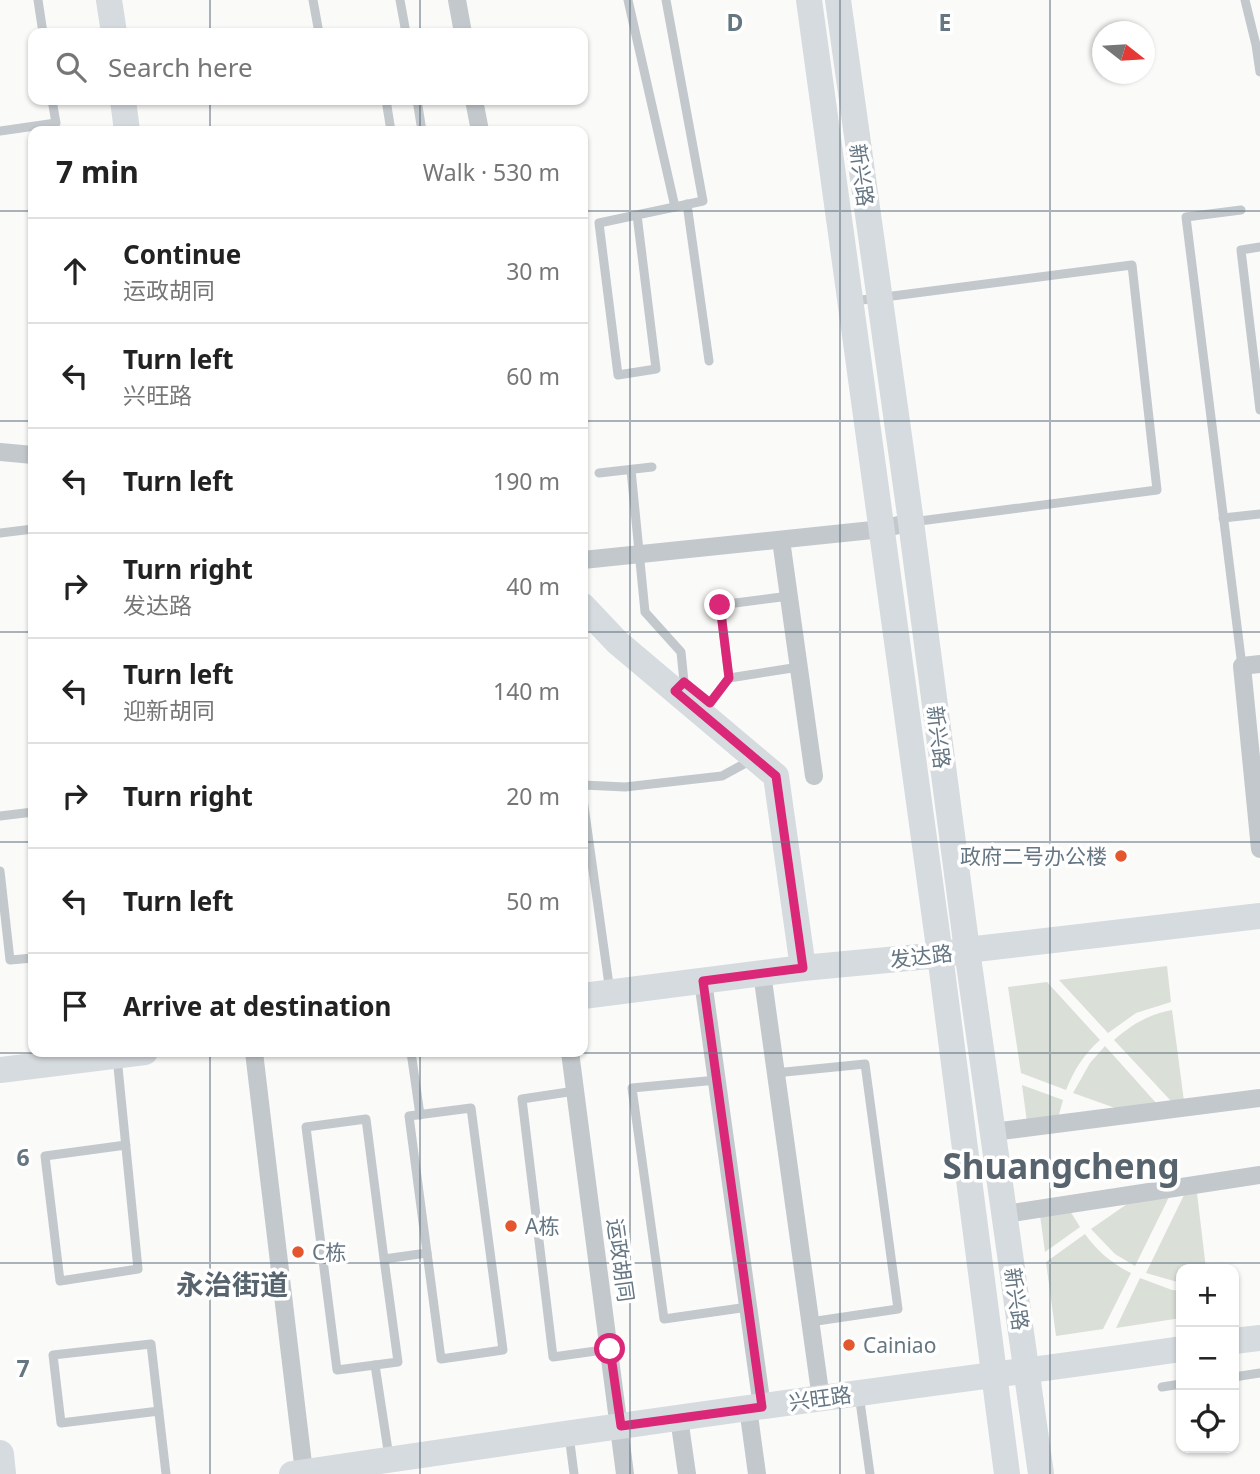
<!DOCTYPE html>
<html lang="en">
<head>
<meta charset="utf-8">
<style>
	body { margin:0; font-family:"Noto Sans","Noto Sans SC",sans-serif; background:#f2f2f2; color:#222 }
	.controls { position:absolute; right:21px; bottom:21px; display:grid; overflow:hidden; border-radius:14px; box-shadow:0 2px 5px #0004 }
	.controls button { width:63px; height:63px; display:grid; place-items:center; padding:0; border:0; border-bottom:2px solid #e0e0e0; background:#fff; color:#222; font:35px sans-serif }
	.compass { position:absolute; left:1092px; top:21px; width:63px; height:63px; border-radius:50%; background:#fff; box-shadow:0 2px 5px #0004; rotate:107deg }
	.stop { position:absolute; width:21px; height:21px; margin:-16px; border:5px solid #db2777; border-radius:50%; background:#fff }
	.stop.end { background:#db2777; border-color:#fff; box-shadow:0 2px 7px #0008 }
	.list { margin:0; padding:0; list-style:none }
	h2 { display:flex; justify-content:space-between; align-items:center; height:91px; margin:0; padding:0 28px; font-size:30px }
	h2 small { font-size:23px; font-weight:400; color:#767676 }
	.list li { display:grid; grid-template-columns:46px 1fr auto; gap:21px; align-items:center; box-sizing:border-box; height:105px; padding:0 28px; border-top:2px solid #e0e0e0 }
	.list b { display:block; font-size:26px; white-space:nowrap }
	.list p { margin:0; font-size:23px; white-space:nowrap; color:#767676 }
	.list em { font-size:23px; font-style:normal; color:#767676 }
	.icon { flex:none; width:38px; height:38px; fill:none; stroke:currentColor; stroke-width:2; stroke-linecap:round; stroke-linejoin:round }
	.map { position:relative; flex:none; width:1260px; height:1474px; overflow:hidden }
	.search { position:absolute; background:#fff; box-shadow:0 2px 5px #0004; left:28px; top:28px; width:560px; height:77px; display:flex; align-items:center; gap:18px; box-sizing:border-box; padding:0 24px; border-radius:14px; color:#767676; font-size:26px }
	.panel { position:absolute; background:#fff; box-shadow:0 2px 5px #0004; left:28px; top:126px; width:560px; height:931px; border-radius:14px }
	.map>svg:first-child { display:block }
	.green { fill:#dadfd7 }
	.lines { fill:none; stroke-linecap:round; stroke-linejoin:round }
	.lane { stroke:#c3c8cc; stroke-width:9 }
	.street { stroke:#c3c8cc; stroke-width:18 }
	.secondary { stroke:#d6dbdf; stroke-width:26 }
	.primary { stroke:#d6dbdf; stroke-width:28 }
	.route { stroke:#db2777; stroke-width:9 }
	.grid { fill:none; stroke:#657683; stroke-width:2; stroke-opacity:0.55 }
	.poi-dot { fill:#e4572e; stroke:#fff; stroke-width:2.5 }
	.labels { text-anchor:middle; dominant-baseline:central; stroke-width:7; stroke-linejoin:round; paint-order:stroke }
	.street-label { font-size:21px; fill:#657683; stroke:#fff }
	.poi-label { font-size:21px; fill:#657683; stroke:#fff; text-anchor:start }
	.district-label { font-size:28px; font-weight:bold; fill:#57646e; stroke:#fff }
	.town-label { font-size:35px; font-weight:bold; fill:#57646e; stroke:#fff }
	.grid-label { font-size:23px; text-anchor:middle; font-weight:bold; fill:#657683; stroke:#fff; stroke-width:7; stroke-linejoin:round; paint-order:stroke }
</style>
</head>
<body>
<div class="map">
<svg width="1260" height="1474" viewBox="0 0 1260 1474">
	<rect width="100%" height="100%" fill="#fafaf8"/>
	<!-- green -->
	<g class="green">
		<polygon points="1167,966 1171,1002 1136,1013 1108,1033 1059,980"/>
		<path d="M 1047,982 L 1100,1040 C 1084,1054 1074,1070 1066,1090 L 1021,1073 L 1008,987 Z"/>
		<path d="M 1172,1010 L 1184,1101 L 1172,1102 L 1114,1040 C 1131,1025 1149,1014 1172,1010 Z"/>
		<polygon points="1105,1046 1157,1104 1118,1109 1073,1093 1090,1063"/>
		<polygon points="1022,1085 1063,1100 1058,1118 1027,1122"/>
		<polygon points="1197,1193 1206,1269 1181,1269 1181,1283 1146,1273 1184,1195"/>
		<polygon points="1169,1197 1135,1266 1115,1254 1091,1229 1130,1202"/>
		<polygon points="1070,1211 1080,1227 1045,1252 1040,1215"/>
		<path d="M 1085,1234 C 1097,1251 1112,1264 1131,1273 L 1103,1329 L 1056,1336 L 1046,1262 Z"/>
		<polygon points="1140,1278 1172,1290 1181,1291 1181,1318 1116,1328"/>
	</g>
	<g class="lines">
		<!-- lane -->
		<g class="lane">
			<polyline points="38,0 43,33"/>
			<polyline points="313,0 319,33"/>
			<polyline points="400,0 406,33"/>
			<polyline points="628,0 675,207"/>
			<polyline points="1245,0 1256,45 1260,72"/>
			<polyline points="386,100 391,131"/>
			<polyline points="417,100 422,131"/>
			<polyline points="0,131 56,123 52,100"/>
			<polyline points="687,204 709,361"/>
			<polyline points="1241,210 1186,217 1242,666"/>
			<polyline points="637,215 656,369 618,375 599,223 703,201 666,0"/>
			<polyline points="1260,247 1241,250 1260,410"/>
			<polyline points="854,301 1132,265 1157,490 912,522"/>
			<polyline points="631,470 645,612 681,652 684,682 710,703 729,678 720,605 789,596"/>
			<polyline points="599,473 652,467"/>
			<polyline points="1223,518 1260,514"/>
			<polyline points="0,533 33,529"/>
			<polyline points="729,678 799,667"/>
			<polyline points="583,785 625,787 722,776 753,759"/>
			<polyline points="583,799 610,992"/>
			<polyline points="0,816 33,812"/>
			<polyline points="0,871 10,960 33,958"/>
			<polyline points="411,1052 420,1115"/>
			<polyline points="117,1057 138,1269 60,1281 45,1156 126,1145"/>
			<polyline points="775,1073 865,1064 898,1309 810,1322"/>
			<polyline points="717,1080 632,1088 664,1319 748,1307"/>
			<polyline points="575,1091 522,1099 553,1357 610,1349"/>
			<polygon points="471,1108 503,1350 441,1359 409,1116"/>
			<polyline points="384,1259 398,1362 337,1370 306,1127 366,1119 384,1259 427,1253"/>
			<polyline points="375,1365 389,1457"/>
			<polyline points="1234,1377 1260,1373"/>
			<polyline points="1162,1387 1181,1384"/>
			<polyline points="859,1394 870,1474"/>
			<polyline points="159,1411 61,1423 53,1355 151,1344 166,1474"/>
			<polyline points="569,1435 574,1474"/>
		</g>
		<!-- street -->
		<g class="street">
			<polyline points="457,0 463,33"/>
			<polyline points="474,100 480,131"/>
			<polyline points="0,452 33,455"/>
			<polyline points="781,540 814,776"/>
			<polyline points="583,560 882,529 911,522"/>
			<polyline points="1260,664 1242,666 1260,849"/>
			<polyline points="762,973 821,1399"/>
			<polyline points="703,981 762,1407"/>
			<polyline points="254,1052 304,1472"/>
			<polyline points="570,1052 625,1474"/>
			<polyline points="993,1132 1260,1098"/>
			<polyline points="1005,1214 1260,1175"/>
			<polyline points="748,1408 757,1474"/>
			<polyline points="679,1418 687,1474"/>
		</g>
		<!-- secondary -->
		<g class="secondary">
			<polyline points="109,0 114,33"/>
			<polyline points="809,0 940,955 1007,1474"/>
			<polyline points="838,0 911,522 967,950 1041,1474"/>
			<polyline points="123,100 127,131"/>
			<polyline points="583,606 617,642 776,776 803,968"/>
			<polyline points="583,996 803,968 940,955 967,950 1260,916"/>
			<polyline points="0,1070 145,1052"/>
			<polyline points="1234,1341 1260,1338"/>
			<path d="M 292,1474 C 481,1446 671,1418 860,1393 C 967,1378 1074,1365 1181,1349"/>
		</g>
		<!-- primary -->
		<polyline class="primary" points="0,1454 2,1474"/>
	</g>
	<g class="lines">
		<!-- route -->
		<polyline class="route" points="610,1349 621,1426 762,1407 703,981 803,968 776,776 675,691 684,682 710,703 729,678 720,605"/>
	</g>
	<!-- grid -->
	<path class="grid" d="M 210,0 L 210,33M 420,0 L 420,33M 630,0 L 630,1474M 840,0 L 840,1474M 1050,0 L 1050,1474M 210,100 L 210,131M 420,100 L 420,131M 0,211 L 33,211M 583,211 L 1260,211M 0,421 L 33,421M 583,421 L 1260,421M 0,632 L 33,632M 583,632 L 1260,632M 0,842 L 33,842M 583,842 L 1260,842M 210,1052 L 210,1474M 420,1052 L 420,1474M 0,1053 L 1260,1053M 0,1263 L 1260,1263"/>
	<!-- markers -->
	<g class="poi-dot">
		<circle cx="1121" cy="856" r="7"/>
		<circle cx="511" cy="1226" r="7"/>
		<circle cx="298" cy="1252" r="7"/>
		<circle cx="849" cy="1345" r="7"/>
	</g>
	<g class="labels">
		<!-- street labels -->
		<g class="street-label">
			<text transform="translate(862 175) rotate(82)">新兴路</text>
			<text transform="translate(939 737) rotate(83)">新兴路</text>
			<text transform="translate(921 956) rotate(-7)">发达路</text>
			<text transform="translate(621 1260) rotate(82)">运政胡同</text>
			<text transform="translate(1017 1299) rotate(82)">新兴路</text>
			<text transform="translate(820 1398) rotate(-8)">兴旺路</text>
		</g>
		<!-- poi labels -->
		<g class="poi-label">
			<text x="1107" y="856" text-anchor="end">政府二号办公楼</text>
			<text x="525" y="1226">A栋</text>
			<text x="312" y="1252">C栋</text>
			<text x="863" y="1345">Cainiao</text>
		</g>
		<!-- district labels -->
		<g class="district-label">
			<text x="232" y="1284">永治街道</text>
		</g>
		<!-- town labels -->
		<g class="town-label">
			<text x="1061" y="1165">Shuangcheng</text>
		</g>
	</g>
	<g class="grid-label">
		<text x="735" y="31">D</text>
		<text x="945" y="31">E</text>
		<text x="23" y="1166">6</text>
		<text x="23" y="1377">7</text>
	</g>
</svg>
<div class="controls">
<button>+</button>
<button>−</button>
<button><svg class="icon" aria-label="locate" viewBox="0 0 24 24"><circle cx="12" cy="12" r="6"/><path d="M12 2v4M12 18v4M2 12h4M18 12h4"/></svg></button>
</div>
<svg class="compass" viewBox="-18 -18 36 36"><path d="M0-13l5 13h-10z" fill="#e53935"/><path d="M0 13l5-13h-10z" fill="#767676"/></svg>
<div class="stop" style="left:610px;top:1349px"></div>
<div class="stop end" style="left:720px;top:605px"></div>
<div class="search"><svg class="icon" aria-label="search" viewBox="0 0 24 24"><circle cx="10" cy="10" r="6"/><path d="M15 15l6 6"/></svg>Search here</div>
<section class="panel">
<h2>7 min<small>Walk · 530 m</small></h2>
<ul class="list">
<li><svg class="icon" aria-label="ahead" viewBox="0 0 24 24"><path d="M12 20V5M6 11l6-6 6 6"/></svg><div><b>Continue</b><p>运政胡同</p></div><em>30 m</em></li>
<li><svg class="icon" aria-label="left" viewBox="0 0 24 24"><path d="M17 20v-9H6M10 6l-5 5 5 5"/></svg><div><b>Turn left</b><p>兴旺路</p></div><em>60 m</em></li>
<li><svg class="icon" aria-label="left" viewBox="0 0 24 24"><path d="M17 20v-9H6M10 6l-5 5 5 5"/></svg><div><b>Turn left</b></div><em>190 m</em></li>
<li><svg class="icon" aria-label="right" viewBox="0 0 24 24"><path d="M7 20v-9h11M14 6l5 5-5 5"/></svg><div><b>Turn right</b><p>发达路</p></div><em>40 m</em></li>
<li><svg class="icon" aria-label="left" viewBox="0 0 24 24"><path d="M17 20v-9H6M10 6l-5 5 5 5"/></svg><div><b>Turn left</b><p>迎新胡同</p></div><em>140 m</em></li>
<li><svg class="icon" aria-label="right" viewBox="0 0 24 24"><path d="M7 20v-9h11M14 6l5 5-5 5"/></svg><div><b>Turn right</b></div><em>20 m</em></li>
<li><svg class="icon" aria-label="left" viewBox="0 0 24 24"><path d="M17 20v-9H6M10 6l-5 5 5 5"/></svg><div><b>Turn left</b></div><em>50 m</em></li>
<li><svg class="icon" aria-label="arrive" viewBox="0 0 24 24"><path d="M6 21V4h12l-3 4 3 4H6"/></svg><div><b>Arrive at destination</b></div></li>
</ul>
</section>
</div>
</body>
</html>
